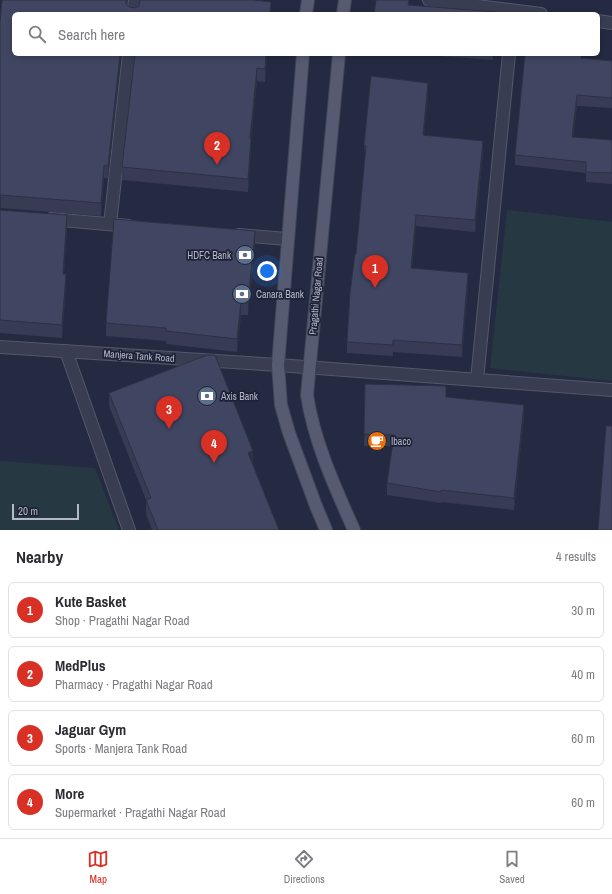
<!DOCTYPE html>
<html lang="en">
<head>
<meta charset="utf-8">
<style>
	body { margin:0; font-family:"Archivo Narrow",sans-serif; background:#f7f7f7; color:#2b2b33 }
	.scale { position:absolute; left:12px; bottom:10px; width:67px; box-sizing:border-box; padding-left:4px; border:2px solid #b5b8cb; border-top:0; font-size:11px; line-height:14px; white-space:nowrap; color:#b5b8cb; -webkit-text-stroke:3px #1d2236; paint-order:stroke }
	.you { position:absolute; left:267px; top:271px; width:14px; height:14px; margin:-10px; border:3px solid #fff; border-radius:50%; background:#1a73e8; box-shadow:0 0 0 6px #1a73e833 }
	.badge { display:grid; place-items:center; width:26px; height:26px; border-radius:50%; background:#d93025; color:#fff; font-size:13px; font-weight:700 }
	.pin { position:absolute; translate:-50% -33px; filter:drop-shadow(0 1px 2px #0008) }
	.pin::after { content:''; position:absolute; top:21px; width:14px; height:12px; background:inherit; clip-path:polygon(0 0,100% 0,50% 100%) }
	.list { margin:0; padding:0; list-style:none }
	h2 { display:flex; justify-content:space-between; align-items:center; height:52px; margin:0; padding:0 16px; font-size:17px }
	h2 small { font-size:13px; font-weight:400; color:#7c7c81 }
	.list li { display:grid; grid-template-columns:26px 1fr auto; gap:12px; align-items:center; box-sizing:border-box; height:56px; margin:0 8px 8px; padding:0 8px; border:1px solid #e1e1e2; border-radius:6px }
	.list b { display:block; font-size:15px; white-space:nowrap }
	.list p { margin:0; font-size:13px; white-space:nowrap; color:#7c7c81 }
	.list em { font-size:13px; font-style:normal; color:#7c7c81 }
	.icon { flex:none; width:22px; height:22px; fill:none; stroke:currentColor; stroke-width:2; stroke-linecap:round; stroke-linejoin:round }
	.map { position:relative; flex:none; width:612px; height:530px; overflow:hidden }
	.search { position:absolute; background:#fff; box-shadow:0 2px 6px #0003; left:12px; right:12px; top:12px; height:44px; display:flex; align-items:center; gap:10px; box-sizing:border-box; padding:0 14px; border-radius:6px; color:#7c7c81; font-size:15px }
	.sheet { height:308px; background:#fff }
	nav { display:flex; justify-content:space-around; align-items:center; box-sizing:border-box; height:56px; border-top:1px solid #e1e1e2; background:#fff; font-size:11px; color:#7c7c81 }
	nav a { display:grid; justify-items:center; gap:2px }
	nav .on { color:#d93025 }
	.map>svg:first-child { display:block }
	.green { fill:#263842 }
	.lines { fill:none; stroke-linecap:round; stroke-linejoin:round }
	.minor-casing { stroke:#53586b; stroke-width:14 }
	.major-casing { stroke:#42465a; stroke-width:14 }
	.minor { stroke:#383d51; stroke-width:12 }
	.major { stroke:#565b71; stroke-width:12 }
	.wall { fill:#373c54 }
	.shaded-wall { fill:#2d3145 }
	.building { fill:#404662; stroke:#2d3145 }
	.labels { text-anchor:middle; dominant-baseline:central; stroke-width:3.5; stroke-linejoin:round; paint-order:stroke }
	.poi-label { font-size:10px; fill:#b5b8cb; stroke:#1d2236; text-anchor:start }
	.street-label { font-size:10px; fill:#b5b8cb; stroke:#1d2236 }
</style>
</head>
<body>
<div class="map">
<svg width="612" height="530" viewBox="0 0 612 530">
	<rect width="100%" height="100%" fill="#242a41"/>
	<!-- green -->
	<g class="green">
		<polygon points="507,210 612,222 612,381 490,368"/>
		<polygon points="0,461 95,468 119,530 0,530"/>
	</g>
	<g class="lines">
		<defs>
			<g id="minor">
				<polyline points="429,0 541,14"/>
				<polyline points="133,14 135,0"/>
				<polyline points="598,21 612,23"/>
				<polyline points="51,219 129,226"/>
				<polyline points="110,224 129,54"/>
				<polyline points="239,235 287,239"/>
				<polyline points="0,347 278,365 612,390"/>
				<polyline points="66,351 129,530"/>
				<polyline points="477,380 509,54"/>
			</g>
			<g id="major">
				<polyline points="306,14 308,0"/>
				<polyline points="343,14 345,0"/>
				<polyline points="303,54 278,365 281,405 289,433 316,506 326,530"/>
				<path d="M 339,54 L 307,395 C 314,442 335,487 354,530"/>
			</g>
		</defs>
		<!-- minor casing -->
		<use href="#minor" class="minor-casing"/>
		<!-- major casing -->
		<use href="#major" class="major-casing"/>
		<!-- minor -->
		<use href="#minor" class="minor"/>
		<!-- major -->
		<use href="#major" class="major"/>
	</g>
	<!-- wall -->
	<g class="wall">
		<polygon points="2,0 127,0 127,5 129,7 135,8 139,6 140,0 253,0 271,2 271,14 14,14 14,54 121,54 108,178 104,178 101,216 0,208 0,22"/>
		<polygon points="135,54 267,54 265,82 257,81 251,139 251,152 248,192 122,180 122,167"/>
		<polygon points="412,54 493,54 493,60"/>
		<polygon points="581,58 612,61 612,108 577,106 573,137 612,140 612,184 586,182 586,173 515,165 515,155"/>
		<polygon points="428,94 424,136 483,152 475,232 416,226 412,269 468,284 462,357 393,352 393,356 347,353 347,342 356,254 365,157 364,145"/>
		<polygon points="0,210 67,228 64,274 66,287 62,338 0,333"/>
		<polygon points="255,244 248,315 241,315 237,352 166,344 166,341 106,336 106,323"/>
		<polygon points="365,384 446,397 524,417 514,510 441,502 441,503 387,495 387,483 393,446 364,446"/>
		<polygon points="109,393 253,464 279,530 152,530 146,514 146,500 109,406"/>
	</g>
	<!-- shaded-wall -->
	<g class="shaded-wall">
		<polygon points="120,54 121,54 108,178 108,166"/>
		<polygon points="266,54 267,54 265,82 265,69"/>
		<polygon points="257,68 257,81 250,152 250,139"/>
		<polygon points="428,83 428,94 423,147 423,135"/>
		<polygon points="577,95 577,106 572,148 572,137"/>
		<polygon points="251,139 251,152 248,192 248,179"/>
		<polygon points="483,141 483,152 475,232 475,220"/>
		<polygon points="104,165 104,178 101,216 101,203"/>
		<rect x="0" y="195" width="1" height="13"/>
		<polygon points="67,215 67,228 63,287 63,274"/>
		<polygon points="416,215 416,226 411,280 411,268"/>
		<polygon points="255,231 255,244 248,315 248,302"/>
		<polygon points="468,273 468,284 462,357 462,345"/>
		<polygon points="66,274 66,287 62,338 62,325"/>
		<polygon points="241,302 241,315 237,352 237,339"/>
		<polygon points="524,405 524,417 514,510 514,498"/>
		<polygon points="253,451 253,464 248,466 248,453"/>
	</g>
	<!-- building -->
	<g class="building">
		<polygon points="2,0 126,0 126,4 129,7 135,8 139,6 140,0 253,0 271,2 270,14 14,14 14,54 120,54 108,166 104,165 101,203 0,195 0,22"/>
		<polygon points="376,0 409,0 408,5 496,12 495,14 374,14"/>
		<polygon points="135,54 266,54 265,69 257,68 250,139 251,139 248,179 122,167"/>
		<polygon points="525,54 573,54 581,55 581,58 612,61 612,98 577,95 572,137 612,140 612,173 586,172 586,162 515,155"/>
		<polygon points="371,76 428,83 423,135 483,141 475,220 416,215 411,268 468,273 462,345 393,340 393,345 347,342 350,293 355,254 356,254 366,146 364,145"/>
		<polygon points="0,210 67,215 63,274 66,274 62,325 0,320"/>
		<polygon points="114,219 255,231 248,302 241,302 237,339 166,331 166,328 106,323"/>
		<polygon points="207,355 215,355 253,451 248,453 279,530 158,530 146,500 151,498 109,393"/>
		<polygon points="365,384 446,386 446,397 524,405 514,498 441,490 441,492 387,483 394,435 364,434"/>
		<polygon points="606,426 612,426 612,530 598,530"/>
	</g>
	<!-- icons -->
	<defs>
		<symbol id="bank-disc" viewBox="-11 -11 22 22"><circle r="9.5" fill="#5c6f8a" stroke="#1d2236"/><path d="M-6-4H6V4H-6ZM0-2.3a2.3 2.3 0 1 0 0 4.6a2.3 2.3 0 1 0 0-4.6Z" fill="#fff"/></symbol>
		<symbol id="cafe-disc" viewBox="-11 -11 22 22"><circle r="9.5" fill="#e8710a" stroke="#1d2236"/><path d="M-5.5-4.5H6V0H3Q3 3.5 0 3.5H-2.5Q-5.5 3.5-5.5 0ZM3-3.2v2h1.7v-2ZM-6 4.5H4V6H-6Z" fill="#fff"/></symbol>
	</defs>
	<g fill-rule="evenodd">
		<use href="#bank-disc" x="234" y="244" width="22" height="22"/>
		<use href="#bank-disc" x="231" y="283" width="22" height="22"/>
		<use href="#bank-disc" x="196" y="385" width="22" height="22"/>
		<use href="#cafe-disc" x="366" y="430" width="22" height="22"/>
	</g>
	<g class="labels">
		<!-- poi labels -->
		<g class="poi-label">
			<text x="231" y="255" text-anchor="end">HDFC Bank</text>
			<text x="256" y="294">Canara Bank</text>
			<text x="221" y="396">Axis Bank</text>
			<text x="391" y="441">Ibaco</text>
		</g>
		<!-- street labels -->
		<g class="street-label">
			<text transform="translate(316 296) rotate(-85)">Pragathi Nagar Road</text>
			<text transform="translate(139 356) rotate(4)">Manjera Tank Road</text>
		</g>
	</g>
</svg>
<div class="scale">20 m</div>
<div class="you"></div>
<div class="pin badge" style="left:375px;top:288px">1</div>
<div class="pin badge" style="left:217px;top:165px">2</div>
<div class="pin badge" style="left:169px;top:429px">3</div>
<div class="pin badge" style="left:214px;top:463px">4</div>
<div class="search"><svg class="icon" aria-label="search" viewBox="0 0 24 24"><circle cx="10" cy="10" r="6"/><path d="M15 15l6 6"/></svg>Search here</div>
</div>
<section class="sheet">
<h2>Nearby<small>4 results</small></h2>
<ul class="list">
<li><span class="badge">1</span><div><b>Kute Basket</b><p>Shop · Pragathi Nagar Road</p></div><em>30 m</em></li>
<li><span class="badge">2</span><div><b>MedPlus</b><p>Pharmacy · Pragathi Nagar Road</p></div><em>40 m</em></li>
<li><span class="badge">3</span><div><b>Jaguar Gym</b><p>Sports · Manjera Tank Road</p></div><em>60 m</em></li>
<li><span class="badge">4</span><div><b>More</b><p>Supermarket · Pragathi Nagar Road</p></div><em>60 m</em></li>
</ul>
</section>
<nav>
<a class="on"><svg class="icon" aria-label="map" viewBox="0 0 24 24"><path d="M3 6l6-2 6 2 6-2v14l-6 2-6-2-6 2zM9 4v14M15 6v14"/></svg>Map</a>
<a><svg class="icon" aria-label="directions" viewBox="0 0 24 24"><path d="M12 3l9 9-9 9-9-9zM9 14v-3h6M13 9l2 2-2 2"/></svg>Directions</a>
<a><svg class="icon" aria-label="saved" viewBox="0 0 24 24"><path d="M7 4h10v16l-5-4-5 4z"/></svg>Saved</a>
</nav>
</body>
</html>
